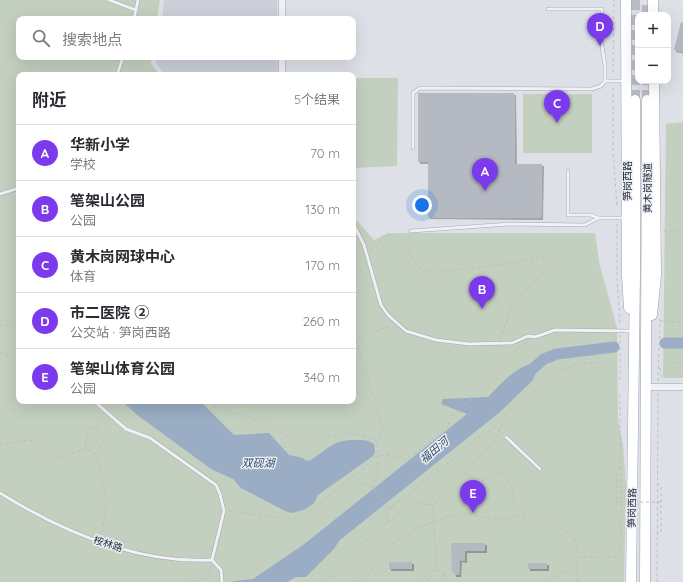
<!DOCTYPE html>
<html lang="zh">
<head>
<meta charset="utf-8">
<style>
	body { margin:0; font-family:Quicksand,"Noto Sans SC",sans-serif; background:#f7f7f7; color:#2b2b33 }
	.controls { position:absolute; right:12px; top:12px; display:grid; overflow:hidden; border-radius:8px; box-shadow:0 4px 16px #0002 }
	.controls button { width:36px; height:36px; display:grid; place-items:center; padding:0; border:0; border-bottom:1px solid #e1e1e2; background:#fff; color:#2b2b33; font:20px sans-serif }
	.you { position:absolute; left:422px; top:205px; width:14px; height:14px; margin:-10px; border:3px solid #fff; border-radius:50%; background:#1a73e8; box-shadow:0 0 0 6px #1a73e833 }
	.badge { display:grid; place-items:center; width:26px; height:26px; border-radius:50%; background:#7c3aed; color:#fff; font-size:13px; font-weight:700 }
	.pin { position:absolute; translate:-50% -33px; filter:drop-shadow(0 1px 2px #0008) }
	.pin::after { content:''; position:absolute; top:21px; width:14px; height:12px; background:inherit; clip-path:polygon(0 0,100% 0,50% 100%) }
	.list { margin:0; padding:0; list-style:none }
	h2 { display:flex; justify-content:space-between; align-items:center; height:52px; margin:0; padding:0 16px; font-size:17px }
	h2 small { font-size:13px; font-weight:400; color:#7c7c81 }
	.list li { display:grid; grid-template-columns:26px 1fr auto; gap:12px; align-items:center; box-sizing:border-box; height:56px; padding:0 16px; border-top:1px solid #e1e1e2 }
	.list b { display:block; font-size:15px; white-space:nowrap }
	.list p { margin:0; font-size:13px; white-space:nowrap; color:#7c7c81 }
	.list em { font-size:13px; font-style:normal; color:#7c7c81 }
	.icon { flex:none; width:22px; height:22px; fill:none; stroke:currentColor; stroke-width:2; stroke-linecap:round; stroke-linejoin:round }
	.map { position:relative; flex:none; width:683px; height:582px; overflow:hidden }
	.search { position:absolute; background:#fff; box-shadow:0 4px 16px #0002; left:16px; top:16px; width:340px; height:44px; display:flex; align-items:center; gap:10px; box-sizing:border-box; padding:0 14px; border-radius:8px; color:#7c7c81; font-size:15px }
	.panel { position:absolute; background:#fff; box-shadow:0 4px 16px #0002; left:16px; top:72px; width:340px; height:332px; border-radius:8px }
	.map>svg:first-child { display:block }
	.built { fill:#cbcfd8 }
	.green { fill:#c3cfbf }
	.water { fill:#9aadc4 }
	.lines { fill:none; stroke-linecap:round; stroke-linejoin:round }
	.river { stroke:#9aadc4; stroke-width:11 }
	.building { fill:#b5b9c2; filter:url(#shadow) }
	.primary-tunnel { stroke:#b9bcc4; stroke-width:10; stroke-dasharray:10 5; stroke-linecap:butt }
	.lane-casing { stroke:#a3a7b0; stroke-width:4 }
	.street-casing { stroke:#a3a7b0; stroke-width:7 }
	.primary-casing { stroke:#9da5b1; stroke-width:11 }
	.path { stroke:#bcbec5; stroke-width:1; stroke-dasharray:3 3; stroke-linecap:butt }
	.lane { stroke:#f0f1f5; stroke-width:3 }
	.street { stroke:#f0f1f5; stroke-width:6 }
	.primary { stroke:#fff; stroke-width:10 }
	.path-bridge { stroke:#bcbec5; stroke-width:1; stroke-dasharray:3 3; stroke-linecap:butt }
	.labels { text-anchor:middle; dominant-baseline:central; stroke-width:3; stroke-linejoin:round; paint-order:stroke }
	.street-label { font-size:10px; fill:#282e3c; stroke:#eceff4 }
	.water-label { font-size:11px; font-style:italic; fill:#354c6d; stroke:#eceff4 }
</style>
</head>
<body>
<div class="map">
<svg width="683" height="582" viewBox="0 0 683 582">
	<defs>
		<filter id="shadow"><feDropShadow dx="2" dy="2" stdDeviation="0" flood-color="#0004"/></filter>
	</defs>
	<rect width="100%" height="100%" fill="#dde0e6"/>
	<!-- built -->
	<g class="built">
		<polygon points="164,0 277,0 277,19 162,19"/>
		<polygon points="157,57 277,57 278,73 163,72 156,63"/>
	</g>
	<!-- green -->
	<g class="green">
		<polygon points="0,0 160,0 157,19 19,19 19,57 152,57 151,64 160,75 19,75 19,401 353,401 353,216 374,240 388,233 595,233 599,262 617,328 618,420 623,444 626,487 624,582 0,582"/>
		<polygon points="353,78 398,78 397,166 353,168"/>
		<rect x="523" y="94" width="69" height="59"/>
		<polygon points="683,122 683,378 663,378 666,124"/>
	</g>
	<!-- water -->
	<g class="water">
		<path d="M 531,364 L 537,370 L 533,380 L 500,412 L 340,540 L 333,550 L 306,577 L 296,577 L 287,582 L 228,582 L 253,579 L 303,545 L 467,414 L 441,404 L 443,399 L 488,397 C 501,384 513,369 531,364 Z"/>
		<path d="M 122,401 L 200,401 L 234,435 L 269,433 L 289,455 L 303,458 L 306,461 L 311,460 C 328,449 334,439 356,440 C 363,440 368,440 374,444 L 375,452 L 373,456 L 318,495 L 314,503 L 306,509 L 293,513 L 287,512 L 241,488 L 233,479 L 211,469 L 136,414 Z"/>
	</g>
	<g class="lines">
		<!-- river -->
		<g class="river">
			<polyline points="665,343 683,343"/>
			<polyline points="523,377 544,359 557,354 614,347"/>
		</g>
	</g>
	<!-- building -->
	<g class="building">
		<polygon points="681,22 683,23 683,52 674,50"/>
		<polygon points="418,93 514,93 515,164 542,164 541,218 428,217 428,162 418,162"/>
		<polygon points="451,543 485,543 485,551 465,551 465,561 460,560 459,575 454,575 454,572 452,572"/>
		<rect x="389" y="562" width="23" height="7"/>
		<rect x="528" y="563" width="19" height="6"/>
	</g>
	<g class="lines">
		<!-- primary-tunnel -->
		<g class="primary-tunnel">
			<polyline points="635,0 635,100"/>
			<polyline points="647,15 647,0"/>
			<polyline points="647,100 647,81"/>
		</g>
		<defs>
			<g id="lane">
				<polyline points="109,0 136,10"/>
				<polyline points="548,9 602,9 602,46 605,66 605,81"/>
				<polyline points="134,19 138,0"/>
				<polyline points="117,75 123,57"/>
				<polyline points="413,148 413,93 420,88 592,89 601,86 605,81 624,81"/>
				<polyline points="568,171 568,215 591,215 598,218"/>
				<polyline points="0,194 19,188"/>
				<polyline points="353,223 364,245 381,305 388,315 406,331 436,340 469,344 512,343 528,336 535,337 555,330 631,331"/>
				<polyline points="411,231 510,224 585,225 598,218 625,218"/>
				<polyline points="94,401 126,429 150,438 216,485 220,494 224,511 212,560"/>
				<polyline points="506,437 540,469"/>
				<path d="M 0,493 C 63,532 137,564 212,560 L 221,570 L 222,582"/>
			</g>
			<g id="street">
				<polyline points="282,19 282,0"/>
				<polyline points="282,75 282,57"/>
				<polyline points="646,387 683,387"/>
			</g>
			<g id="primary">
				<polyline points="626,0 627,275 629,308"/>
				<polyline points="653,0 653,15"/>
				<polyline points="652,315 656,275 654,81"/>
				<polyline points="631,582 635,275 635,100"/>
				<polyline points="645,582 647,100"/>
			</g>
		</defs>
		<!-- lane casing -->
		<use href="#lane" class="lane-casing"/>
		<!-- street casing -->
		<use href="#street" class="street-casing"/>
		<!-- primary casing -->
		<use href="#primary" class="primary-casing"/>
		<!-- path -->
		<g class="path">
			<polyline points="613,73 614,0"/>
			<polyline points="613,88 613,149 617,208"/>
			<polyline points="617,224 617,279 620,325"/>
			<polyline points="664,231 683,231"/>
			<path d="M 371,252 L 385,236 C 417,232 404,267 428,272 C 435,273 445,271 452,270 C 484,268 513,263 544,257 L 544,273 L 514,302 L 500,339"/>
			<polyline points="660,321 683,322"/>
			<polyline points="0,325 13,326 19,331"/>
			<polyline points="353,340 392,325"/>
			<polyline points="356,340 383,427 377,441"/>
			<polyline points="0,353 19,360"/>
			<polyline points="673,363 683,363"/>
			<polyline points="660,368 662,380"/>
			<polyline points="620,380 620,335"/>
			<polyline points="658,381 660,319"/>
			<polyline points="620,395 621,548"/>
			<path d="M 209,401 L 214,407 L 262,421 L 303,446 C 326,434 353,428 377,441 L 378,474 L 373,487"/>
			<polyline points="215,406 218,401"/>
			<polyline points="0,444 30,440 47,452 61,458 85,449 95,453 104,484 107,503 101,537"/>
			<polyline points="85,448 88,429 92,427 96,428"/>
			<polyline points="96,452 103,442 100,432 96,428 104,416"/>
			<polyline points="448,463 450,467"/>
			<polyline points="465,473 482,481 497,473 504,475 513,490 514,508"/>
			<polyline points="355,477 361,484 373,487 386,507"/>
			<polyline points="657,483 661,486 661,532 657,535"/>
			<polyline points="393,505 394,510"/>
			<polyline points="229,511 290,519 301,518 354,476 376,456 389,455 407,460 450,425 446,420 472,399 506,363 511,354 527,342"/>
			<polyline points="620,520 616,520 617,472 620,468"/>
			<path d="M 381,527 L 370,519 L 378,518 L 464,450 C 471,438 485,435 496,426 L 503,434"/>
			<polyline points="621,563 622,566"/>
			<polyline points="437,570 443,573 449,582"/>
			<polyline points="185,582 205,579 211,574 210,565"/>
			<polyline points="322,582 340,570 364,542 401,512 414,503 433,505 447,487 477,460 497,437 506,415 557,371 580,363 611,363"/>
			<polyline points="352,582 355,580 361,582"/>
			<polyline points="364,582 377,561 393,543 417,528 447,517 468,514 499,520 529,514 549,520 574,536 578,557"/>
			<polyline points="419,582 436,569 433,505"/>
			<polyline points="428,582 428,576"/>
			<polyline points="442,582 443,574"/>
			<polyline points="550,582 555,576 577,568 578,557 621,557"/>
			<polyline points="577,582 577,569"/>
			<polyline points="657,582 658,393"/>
		</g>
		<!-- lane -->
		<use href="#lane" class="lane"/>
		<!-- street -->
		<use href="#street" class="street"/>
		<!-- primary -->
		<use href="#primary" class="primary"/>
		<!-- path-bridge -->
		<g class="path-bridge">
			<polyline points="616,502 661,502"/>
			<polyline points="388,522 386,507 401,512"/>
		</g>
	</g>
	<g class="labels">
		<!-- street labels -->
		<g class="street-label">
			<text transform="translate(627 181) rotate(-90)">笋岗西路</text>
			<text transform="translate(647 188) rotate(-90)">黄木岗隧道</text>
			<text transform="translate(632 508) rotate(-89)">笋岗西路</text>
			<text transform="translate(108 544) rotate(18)">桉林路</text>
		</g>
		<!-- water labels -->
		<g class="water-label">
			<text transform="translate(434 450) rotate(-40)">福田河</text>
			<text x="258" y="463">双砚湖</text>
		</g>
	</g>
</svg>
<div class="controls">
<button>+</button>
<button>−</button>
</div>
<div class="you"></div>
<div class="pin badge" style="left:485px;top:191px">A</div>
<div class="pin badge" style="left:482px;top:309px">B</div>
<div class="pin badge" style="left:557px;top:123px">C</div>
<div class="pin badge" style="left:600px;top:46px">D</div>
<div class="pin badge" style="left:473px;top:513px">E</div>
<div class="search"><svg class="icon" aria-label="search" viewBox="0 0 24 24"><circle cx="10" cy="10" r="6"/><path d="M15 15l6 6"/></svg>搜索地点</div>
<section class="panel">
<h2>附近<small>5个结果</small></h2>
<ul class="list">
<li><span class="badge">A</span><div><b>华新小学</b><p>学校</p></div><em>70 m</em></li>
<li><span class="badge">B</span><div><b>笔架山公园</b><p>公园</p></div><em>130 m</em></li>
<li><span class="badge">C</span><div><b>黄木岗网球中心</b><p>体育</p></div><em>170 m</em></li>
<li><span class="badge">D</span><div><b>市二医院 ②</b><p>公交站 · 笋岗西路</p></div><em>260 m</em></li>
<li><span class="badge">E</span><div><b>笔架山体育公园</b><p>公园</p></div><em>340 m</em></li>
</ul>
</section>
</div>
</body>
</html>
